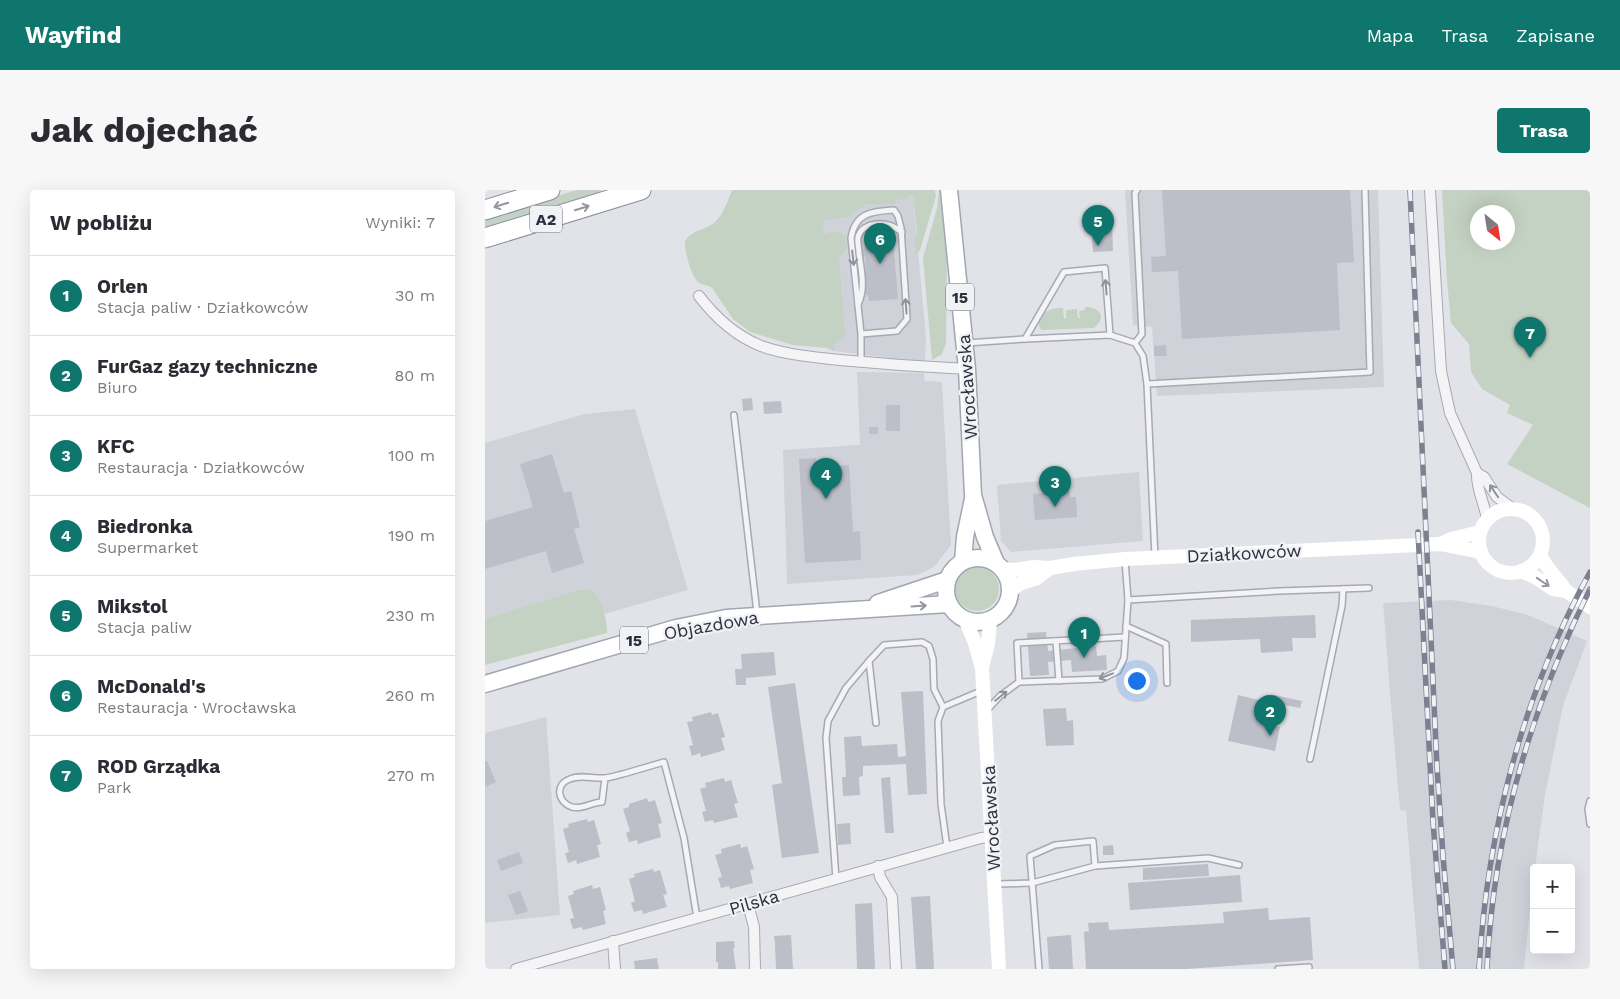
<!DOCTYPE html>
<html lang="pl">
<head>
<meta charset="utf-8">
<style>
	body { margin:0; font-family:"Work Sans",sans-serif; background:#f7f7f7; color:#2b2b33 }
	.controls { position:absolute; right:15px; bottom:15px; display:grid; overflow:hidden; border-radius:5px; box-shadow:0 5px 20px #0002 }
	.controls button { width:45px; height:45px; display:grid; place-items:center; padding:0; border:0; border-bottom:1px solid #e1e1e2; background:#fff; color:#2b2b33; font:25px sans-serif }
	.compass { position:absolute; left:985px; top:15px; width:45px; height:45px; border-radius:50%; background:#fff; box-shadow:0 5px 20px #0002; rotate:150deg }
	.you { position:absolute; left:651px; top:490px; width:18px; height:18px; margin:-12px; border:4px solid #fff; border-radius:50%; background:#1a73e8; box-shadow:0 0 0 8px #1a73e833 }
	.badge { display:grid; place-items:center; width:32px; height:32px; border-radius:50%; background:#0f766e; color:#fff; font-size:16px; font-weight:700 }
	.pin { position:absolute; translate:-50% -41px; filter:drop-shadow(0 1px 2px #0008) }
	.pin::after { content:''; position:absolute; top:26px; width:18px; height:15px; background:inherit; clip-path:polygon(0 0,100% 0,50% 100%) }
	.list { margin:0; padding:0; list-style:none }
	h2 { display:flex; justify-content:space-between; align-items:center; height:65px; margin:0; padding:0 20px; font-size:21px }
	h2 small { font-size:16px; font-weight:400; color:#7c7c81 }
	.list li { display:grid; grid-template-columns:32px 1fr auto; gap:15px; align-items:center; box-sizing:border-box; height:80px; padding:0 20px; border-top:1px solid #e1e1e2 }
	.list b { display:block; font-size:19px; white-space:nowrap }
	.list p { margin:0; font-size:16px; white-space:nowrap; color:#7c7c81 }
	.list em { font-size:16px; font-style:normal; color:#7c7c81 }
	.map { position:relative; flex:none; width:1105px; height:779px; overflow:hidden; border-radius:5px }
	header { display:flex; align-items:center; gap:30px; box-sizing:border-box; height:70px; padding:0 25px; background:#0f766e; color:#fff }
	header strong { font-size:24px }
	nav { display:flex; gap:28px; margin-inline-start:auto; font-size:18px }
	.intro { display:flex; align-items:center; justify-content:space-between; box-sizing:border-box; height:120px; padding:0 30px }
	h1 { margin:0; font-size:35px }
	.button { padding:12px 22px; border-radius:5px; background:#0f766e; color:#fff; font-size:18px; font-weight:700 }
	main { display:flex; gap:30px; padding:0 30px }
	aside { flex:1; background:#fff; border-radius:5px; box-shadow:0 5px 20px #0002 }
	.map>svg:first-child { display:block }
	.built { fill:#d0d2da }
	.green { fill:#c4d2c3; fill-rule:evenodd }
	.building { fill:#bcbec8 }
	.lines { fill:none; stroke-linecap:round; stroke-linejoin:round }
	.lane-casing { stroke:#a7a9b3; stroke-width:8 }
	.street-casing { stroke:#a7a9b3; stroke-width:12 }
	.primary-casing { stroke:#a2a6b3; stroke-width:19 }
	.highway-casing { stroke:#8a8e9e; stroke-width:21 }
	.lane { stroke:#f4f4f7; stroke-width:5 }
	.street { stroke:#f4f4f7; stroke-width:10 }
	.secondary { stroke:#fff; stroke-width:14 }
	.primary { stroke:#fff; stroke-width:16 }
	.highway { stroke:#fff; stroke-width:19 }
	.rail-casing { stroke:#7c8091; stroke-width:5.5 }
	.rail { stroke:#f1f2f6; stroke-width:4; stroke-dasharray:11; stroke-linecap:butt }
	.oneway { stroke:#95979f }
	.oneway2 { stroke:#90929b }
	.labels { text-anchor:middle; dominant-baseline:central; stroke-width:4.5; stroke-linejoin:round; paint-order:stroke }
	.shield { fill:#f1f2f6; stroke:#666a76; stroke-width:1 }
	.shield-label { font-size:16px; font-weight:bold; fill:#2b2f3f }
	.street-label { font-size:18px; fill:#2b2f3f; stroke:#f1f2f6 }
</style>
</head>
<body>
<header>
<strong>Wayfind</strong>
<nav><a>Mapa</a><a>Trasa</a><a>Zapisane</a></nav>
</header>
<div class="intro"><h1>Jak dojechać</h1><a class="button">Trasa</a></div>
<main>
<aside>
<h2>W pobliżu<small>Wyniki: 7</small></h2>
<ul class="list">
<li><span class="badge">1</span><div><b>Orlen</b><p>Stacja paliw · Działkowców</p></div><em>30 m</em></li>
<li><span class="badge">2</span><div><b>FurGaz gazy techniczne</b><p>Biuro</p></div><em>80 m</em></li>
<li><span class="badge">3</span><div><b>KFC</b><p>Restauracja · Działkowców</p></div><em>100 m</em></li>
<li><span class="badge">4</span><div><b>Biedronka</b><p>Supermarket</p></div><em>190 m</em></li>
<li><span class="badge">5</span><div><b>Mikstol</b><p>Stacja paliw</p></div><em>230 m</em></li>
<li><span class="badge">6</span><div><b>McDonald's</b><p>Restauracja · Wrocławska</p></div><em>260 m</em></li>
<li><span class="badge">7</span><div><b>ROD Grządka</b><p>Park</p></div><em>270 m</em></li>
</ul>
</aside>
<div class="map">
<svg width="1105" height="779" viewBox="0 0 1105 779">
	<rect width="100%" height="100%" fill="#e1e3e9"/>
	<!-- built -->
	<g class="built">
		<polygon points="640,0 893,0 899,197 672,206 667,137 648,135"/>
		<polygon points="428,6 441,148 440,171 412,169 349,161 337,25"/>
		<polygon points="372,182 439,183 440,191 457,192 466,355 449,377 432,385 302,394 298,260 375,255"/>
		<polygon points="150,219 203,400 0,458 0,253 99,224"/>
		<polygon points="654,282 658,351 526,362 516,351 512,295"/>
		<polygon points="966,410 1007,416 1043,425 1102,451 1078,516 1060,605 1050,678 1049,678 1039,779 934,779 921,621 915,620 906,515 898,413"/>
		<polygon points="61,527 75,725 0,733 0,543"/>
	</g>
	<!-- green -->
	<g class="green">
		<polygon points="92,0 115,0 117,4 0,40 0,28"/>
		<path d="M 247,0 L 450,0 L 451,6 L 435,60 L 432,64 L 431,64 C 430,56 428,50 432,43 L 428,6 L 425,6 L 425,8 L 411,10 L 411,14 L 382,15 L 374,19 L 365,26 L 338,31 L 339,45 C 345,42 358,39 361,49 C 362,52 361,55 362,58 L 354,67 L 360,145 L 349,155 L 349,161 L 342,158 L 308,155 L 265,142 L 248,129 L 227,98 C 222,94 217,96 213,92 C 206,86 199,60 200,51 C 208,39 221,40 230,32 C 238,25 243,10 247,0 Z"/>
		<polygon points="454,0 456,0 462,61 461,153 457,164 447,170 438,68 452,18"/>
		<path d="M 957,0 L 1105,0 L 1105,318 L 1022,274 L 1048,235 L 1022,223 L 1025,215 L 997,199 L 986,182 L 984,154 L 966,133 L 962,90 ZM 992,22 L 1022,22 L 1022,52 L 992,52 Z"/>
		<path d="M 600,117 C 616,117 622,127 609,138 L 557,140 C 549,133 556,123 565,120 C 569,118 574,118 578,118 L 579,128 L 581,129 L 581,120 L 592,119 L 593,128 L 595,128 L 594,121 L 600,120 Z"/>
		<circle cx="492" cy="399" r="22"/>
		<path d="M 94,400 L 107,400 C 117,411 122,429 122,443 L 0,475 L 0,429 Z"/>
	</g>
	<!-- building -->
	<g class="building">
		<polygon points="677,0 865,0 869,72 852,73 855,140 697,149 693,81 667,82 666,67 681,66"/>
		<polygon points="627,32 628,61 608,62 606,33"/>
		<polygon points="408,48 413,109 384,111 383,105 381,105 379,82 381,82 380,66 377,66 377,59 380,59 379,50"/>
		<polygon points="681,155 682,166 669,166 669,156"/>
		<polygon points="267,208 268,220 258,221 257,209"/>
		<polygon points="296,211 297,223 279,224 278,212"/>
		<rect x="401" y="215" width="14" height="26"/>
		<rect x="384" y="237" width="9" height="7"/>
		<polygon points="67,264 79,303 86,301 95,337 89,339 99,373 67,383 61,361 0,379 0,331 48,317 35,274"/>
		<polygon points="331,268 332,277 364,275 368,342 375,341 376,370 320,373 314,269"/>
		<polygon points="585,301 585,307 591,307 592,327 550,330 548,304"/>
		<polygon points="830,425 831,448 807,448 808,461 776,463 775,449 706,452 706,430"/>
		<polygon points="561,442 563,461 611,456 612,466 621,465 622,480 587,482 586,470 563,472 564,485 545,486 542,443"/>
		<polygon points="289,462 291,485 261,488 261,495 251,495 250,479 257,479 256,464"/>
		<polygon points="310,493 334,663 297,668 287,595 297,593 283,497"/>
		<polygon points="438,501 442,604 423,605 421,574 378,576 378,586 374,587 375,605 358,606 357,587 361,587 359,547 376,546 377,556 412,554 413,567 421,566 416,502"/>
		<polygon points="753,505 778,511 773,533 795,537 790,561 743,551"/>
		<polygon points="789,505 817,511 815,518 788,513"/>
		<polygon points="581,518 582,531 588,530 589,555 561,556 558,519"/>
		<polygon points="226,522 227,525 233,523 240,547 236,548 240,560 216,567 215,563 207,566 204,556 208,555 202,532 208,531 207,527"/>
		<polygon points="0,571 2,571 11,592 0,597"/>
		<polygon points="405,587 409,643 400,643 396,588"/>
		<polygon points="239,588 240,592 246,590 253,613 249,614 253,627 229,633 228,630 220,632 217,622 221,621 215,599 221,597 220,593"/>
		<polygon points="162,608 163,612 170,610 177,633 173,634 176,647 153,654 152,650 144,652 141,643 145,641 138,619 144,617 144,614"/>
		<polygon points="102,629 103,632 109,630 116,654 112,655 115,667 92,674 91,670 83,673 80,663 84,662 78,639 84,637 83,634"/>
		<polygon points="365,633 366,654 353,655 352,634"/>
		<polygon points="255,654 256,658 262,656 269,679 265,680 268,693 245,699 244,696 236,698 233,688 237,687 230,665 237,663 236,659"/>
		<polygon points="628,655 629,665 618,665 618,656"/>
		<polygon points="34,662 38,673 16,681 12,670"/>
		<polygon points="723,674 724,686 658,690 658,678"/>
		<polygon points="168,679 169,682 175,680 182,704 178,705 182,717 158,724 157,720 149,722 146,713 150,711 144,689 150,687 149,684"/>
		<polygon points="755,685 757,712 645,720 643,693"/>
		<polygon points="107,695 108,699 115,697 121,720 118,721 121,734 98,740 97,737 88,739 85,729 89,728 83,706 89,704 88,701"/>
		<polygon points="35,701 43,721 31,725 23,705"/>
		<polygon points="445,706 449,779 431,779 426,707"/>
		<polygon points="387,713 390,779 372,779 370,714"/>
		<polygon points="783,718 784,730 825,727 828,770 701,779 601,779 599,742 604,741 603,733 623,732 624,740 739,733 738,722"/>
		<polygon points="306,745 308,779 291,779 290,753 289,746"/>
		<polygon points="586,745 588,779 564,779 562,747"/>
		<polygon points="249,751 250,758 248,758 251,779 233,779 233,772 231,772 231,752"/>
		<polygon points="172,768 174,779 150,779 149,771"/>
	</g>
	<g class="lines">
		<defs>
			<g id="lane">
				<path d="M 373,114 C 381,99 376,79 374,63 C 374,58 372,52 373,47 C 375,39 383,35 391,34 C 402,33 408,36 417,42"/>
				<path d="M 376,144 L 412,141 L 422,129 L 416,38 L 413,26 L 409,20 C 387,21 370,23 366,48 L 376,144 L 376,172"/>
				<polyline points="540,149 579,82 620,78 625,145"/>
				<polyline points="481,153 540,149 625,145 650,153 658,166 662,194 670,367"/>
				<polyline points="650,153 657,144 650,3 652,0"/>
				<polyline points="662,194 885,182 880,0"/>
				<polyline points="249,225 272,423"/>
				<polyline points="640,370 643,410 794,401 884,398"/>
				<polyline points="641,436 681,454 682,493"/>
				<polyline points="571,451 574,491"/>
				<polyline points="534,492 532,453 640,447"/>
				<polyline points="502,520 515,506 534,492 617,489 633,481 639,468 643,410"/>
				<polyline points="391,533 384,471 399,455 437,452 444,456 448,469 449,499 458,517"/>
				<polyline points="825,569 857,416 858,399"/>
				<path d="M 120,588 L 117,612 C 107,612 97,620 87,617 C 72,612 70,594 85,589 C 96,584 108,589 119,588 C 125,588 132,585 138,584 C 152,580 165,576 179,572 L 199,648 L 212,728"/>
				<polyline points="1105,611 1103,619 1105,634"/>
				<polyline points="462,657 456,614 453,531 458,517 496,501"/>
				<polyline points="351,689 341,548 343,531 361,498 384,471"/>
				<polyline points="510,694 547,693 610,676 723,668 754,675"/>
				<polyline points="554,779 545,666 570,655 608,651 610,676"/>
				<polyline points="793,779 824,777"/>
			</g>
			<g id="street">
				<path d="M 945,0 L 956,181 L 965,223 L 992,283 C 991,299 1000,314 1002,330"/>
				<path d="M 214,106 C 230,127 251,146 276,156 C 301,165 329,167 355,170 C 397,174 439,177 482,179"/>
				<polyline points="992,283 999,287 1012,307 1027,318"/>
				<polyline points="393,676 395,687 407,707 411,779"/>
				<polyline points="263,714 269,737 270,779"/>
				<polyline points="128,751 130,779"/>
				<polyline points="31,779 496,648 506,647"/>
			</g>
			<g id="primary">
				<polyline points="464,0 482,179 488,305 500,347 511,373"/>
				<circle cx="493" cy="400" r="32"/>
				<polyline points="478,371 480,347 488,309"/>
				<polyline points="393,413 462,390"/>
				<polyline points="0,494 191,438 241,428 464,414"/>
			</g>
			<g id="highway">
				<polyline points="0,20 65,0"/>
				<polyline points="0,48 156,0"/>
			</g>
		</defs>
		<!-- lane casing -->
		<use href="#lane" class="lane-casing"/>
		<!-- street casing -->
		<use href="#street" class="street-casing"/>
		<!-- primary casing -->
		<use href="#primary" class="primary-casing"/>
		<!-- highway casing -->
		<use href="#highway" class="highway-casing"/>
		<!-- lane -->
		<use href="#lane" class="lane"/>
		<!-- street -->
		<use href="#street" class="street"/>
		<!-- secondary -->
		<g class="secondary">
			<circle cx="1026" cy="351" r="32"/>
			<polyline points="955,354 966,349 995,342"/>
			<path d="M 1055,364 C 1061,379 1073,388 1081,401"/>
			<polyline points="518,379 530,380 549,377 565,378 589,374 640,369 955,354 996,362"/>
			<polyline points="1036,381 1050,387 1068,399 1081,401 1105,417"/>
			<polyline points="525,402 534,394 552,388 565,378"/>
			<polyline points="480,429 490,453 497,478 514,779"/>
			<polyline points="497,477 503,454 505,430"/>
		</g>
		<!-- primary -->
		<use href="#primary" class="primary"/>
		<!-- highway -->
		<use href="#highway" class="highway"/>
		<defs>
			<g id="rail">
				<polyline points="925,0 952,577 958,666 968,779"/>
				<polyline points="933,342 948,632 960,779"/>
				<path d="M 994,779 C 1002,641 1038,504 1105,382"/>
				<path d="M 1002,779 C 1008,646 1046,518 1105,399"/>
			</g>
		</defs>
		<!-- rail casing -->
		<use href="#rail" class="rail-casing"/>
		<!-- rail -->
		<use href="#rail" class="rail"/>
	</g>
	<!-- one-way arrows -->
	<defs><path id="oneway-shaft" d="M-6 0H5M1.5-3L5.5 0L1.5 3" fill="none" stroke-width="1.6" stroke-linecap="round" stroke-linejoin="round" transform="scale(1.25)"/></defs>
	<g class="oneway">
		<use href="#oneway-shaft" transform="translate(16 15) rotate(163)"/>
		<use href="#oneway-shaft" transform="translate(97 18) rotate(-17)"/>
		<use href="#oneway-shaft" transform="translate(1058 392) rotate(34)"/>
		<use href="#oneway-shaft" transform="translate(434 416) rotate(-4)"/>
	</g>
	<g class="oneway2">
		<use href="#oneway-shaft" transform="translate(368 68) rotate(84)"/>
		<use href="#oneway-shaft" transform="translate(621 97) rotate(-95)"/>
		<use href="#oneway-shaft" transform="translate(421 116) rotate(-94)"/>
		<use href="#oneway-shaft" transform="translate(1009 301) rotate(-124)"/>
		<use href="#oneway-shaft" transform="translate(621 486) rotate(159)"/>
		<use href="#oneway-shaft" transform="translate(516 506) rotate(-39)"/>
	</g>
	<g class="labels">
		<!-- shield labels -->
		<g class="shield">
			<rect x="45" y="15.5" width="32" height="27" rx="4"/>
			<rect x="461" y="93.5" width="28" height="27" rx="4"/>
			<rect x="135" y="436.5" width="28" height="27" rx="4"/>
		</g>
		<g class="shield-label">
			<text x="61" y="29">A2</text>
			<text x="475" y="107">15</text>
			<text x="149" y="450">15</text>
		</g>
		<!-- street labels -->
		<g class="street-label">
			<text transform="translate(482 197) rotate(-94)">Wrocławska</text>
			<text transform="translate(759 363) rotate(-3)">Działkowców</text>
			<text transform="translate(226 435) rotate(-10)">Objazdowa</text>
			<text transform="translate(506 628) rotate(-93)">Wrocławska</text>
			<text transform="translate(269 712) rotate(-16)">Pilska</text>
		</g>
	</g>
</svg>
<div class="controls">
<button>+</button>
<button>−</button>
</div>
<svg class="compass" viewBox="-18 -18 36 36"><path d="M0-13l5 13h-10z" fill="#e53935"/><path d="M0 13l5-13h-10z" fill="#7c7c81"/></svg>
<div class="you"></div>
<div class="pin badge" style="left:599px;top:468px">1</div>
<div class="pin badge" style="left:785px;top:546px">2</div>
<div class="pin badge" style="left:570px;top:317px">3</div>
<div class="pin badge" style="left:341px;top:309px">4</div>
<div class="pin badge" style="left:613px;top:56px">5</div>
<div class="pin badge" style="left:395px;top:74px">6</div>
<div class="pin badge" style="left:1045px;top:168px">7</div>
</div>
</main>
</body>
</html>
